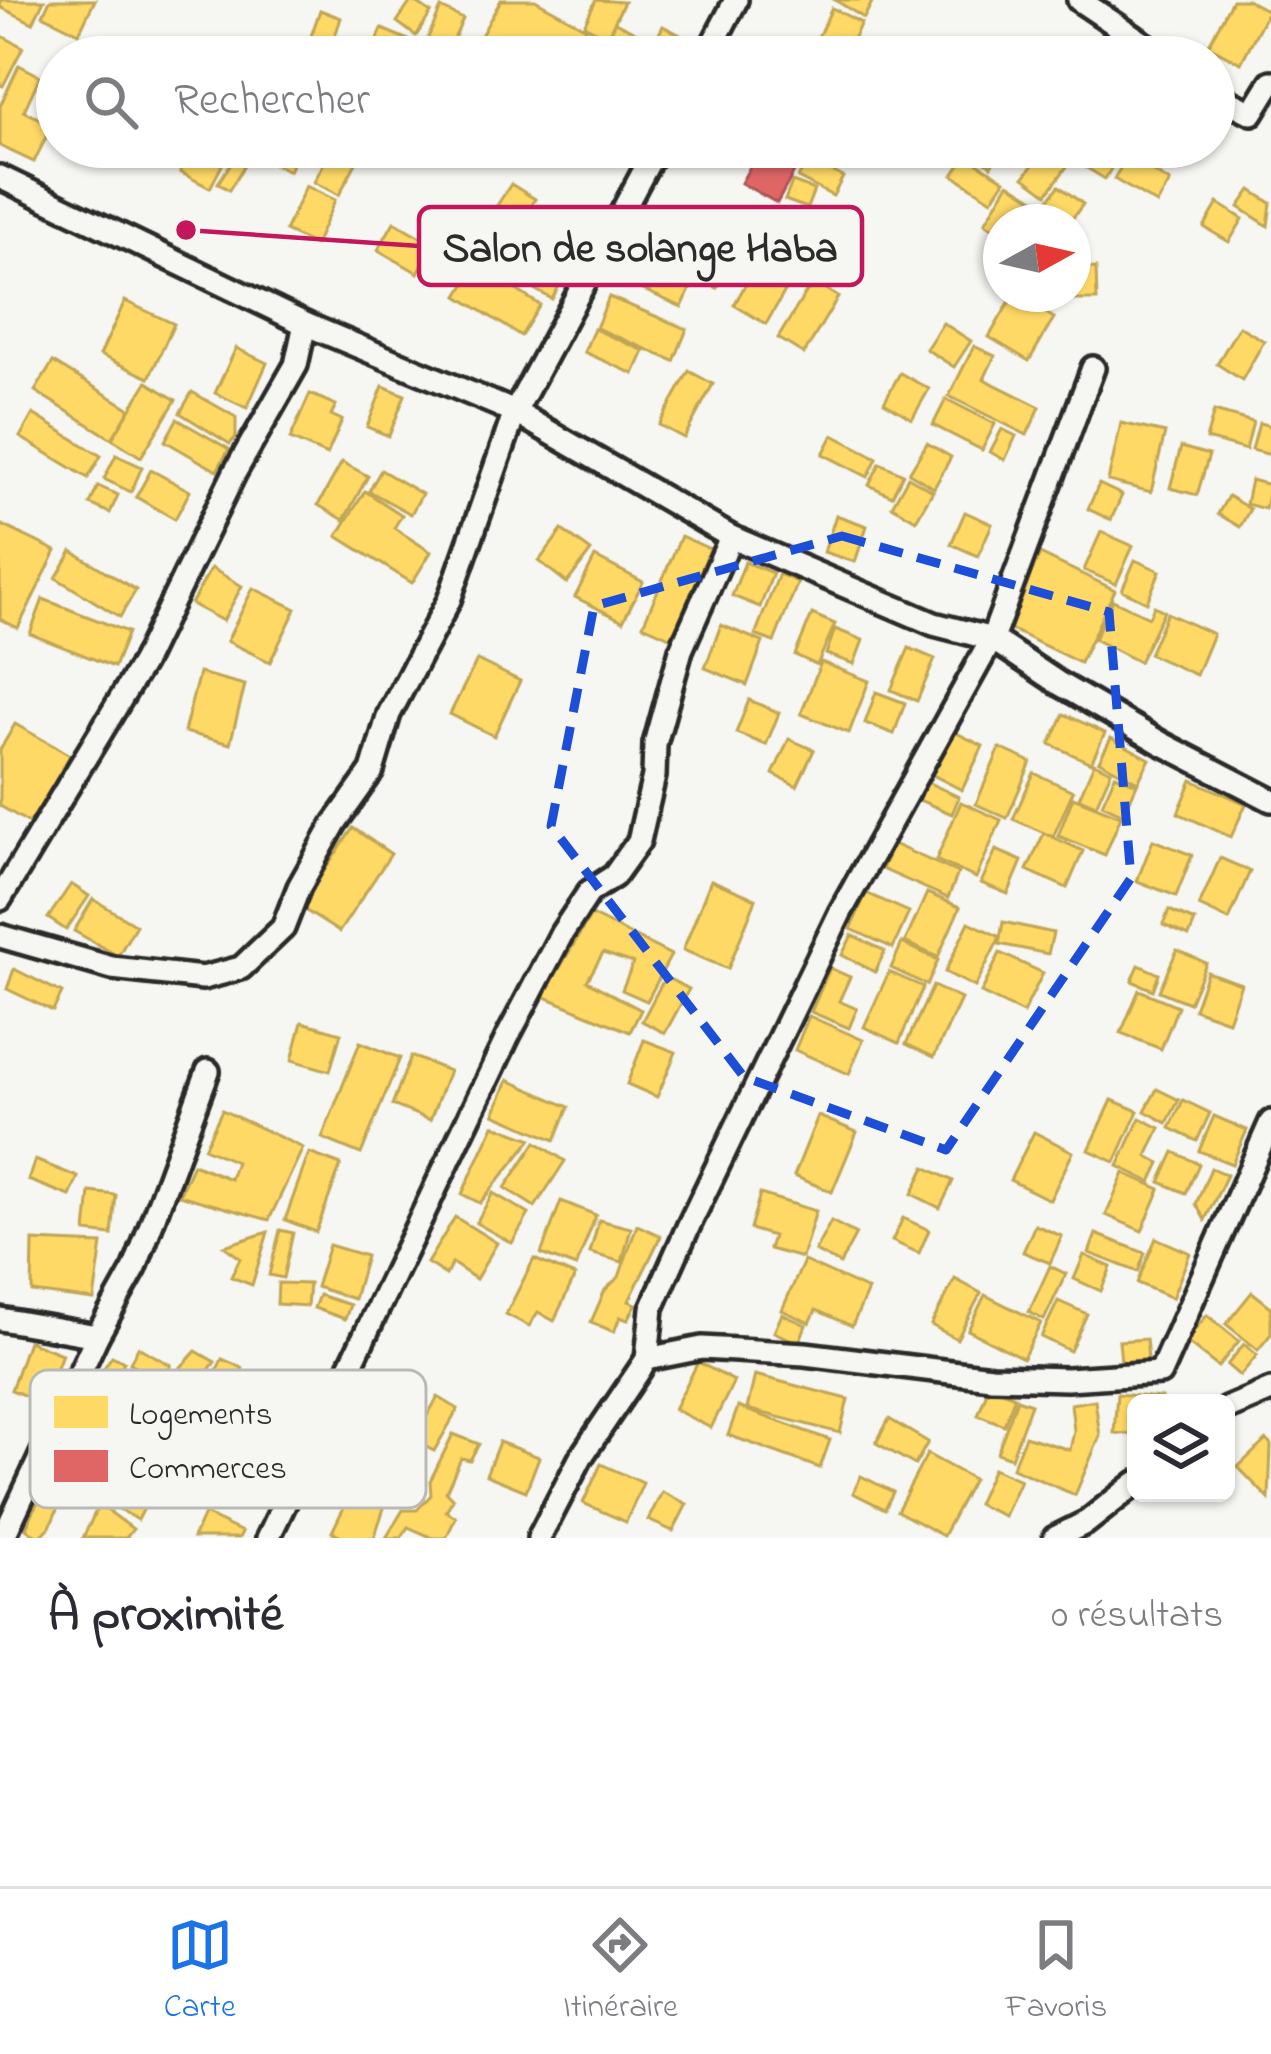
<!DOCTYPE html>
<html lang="fr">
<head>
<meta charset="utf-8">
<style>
	body { margin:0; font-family:"Indie Flower",sans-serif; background:#f7f7f7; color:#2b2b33 }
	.controls { position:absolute; right:36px; bottom:36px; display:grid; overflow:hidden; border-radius:18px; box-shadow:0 3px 9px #0004 }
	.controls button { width:108px; height:108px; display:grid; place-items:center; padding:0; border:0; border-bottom:3px solid #e1e1e2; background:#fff; color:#2b2b33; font:60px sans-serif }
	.compass { position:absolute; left:983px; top:204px; width:108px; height:108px; border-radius:50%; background:#fff; box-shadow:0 3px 9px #0004; rotate:82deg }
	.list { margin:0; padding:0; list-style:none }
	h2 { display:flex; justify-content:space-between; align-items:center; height:156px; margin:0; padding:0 48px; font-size:51px }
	h2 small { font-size:39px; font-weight:400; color:#7c7c81 }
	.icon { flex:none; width:66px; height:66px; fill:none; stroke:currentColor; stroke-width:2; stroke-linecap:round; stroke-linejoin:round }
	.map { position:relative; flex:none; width:1271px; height:1538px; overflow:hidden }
	.search { position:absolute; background:#fff; box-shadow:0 3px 9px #0004; left:36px; right:36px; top:36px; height:132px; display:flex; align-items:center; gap:30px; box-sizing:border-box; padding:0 42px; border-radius:66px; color:#7c7c81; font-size:45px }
	.sheet { height:348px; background:#fff }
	nav { display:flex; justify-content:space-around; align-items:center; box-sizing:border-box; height:168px; border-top:3px solid #e1e1e2; background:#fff; font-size:33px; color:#7c7c81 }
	nav a { display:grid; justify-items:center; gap:6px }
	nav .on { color:#1a73e8 }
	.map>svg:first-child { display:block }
	.homes { fill:#ffd966; stroke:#bfa554; stroke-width:3 }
	.shops { fill:#e06666; stroke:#aa5454; stroke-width:3 }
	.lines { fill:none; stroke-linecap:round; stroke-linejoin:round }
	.minor-casing { stroke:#2b2b2b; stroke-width:30 }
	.minor { stroke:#f6f6f2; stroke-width:21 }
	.marked { fill:none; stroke:#1d4ed8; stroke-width:9; stroke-dasharray:24 15; stroke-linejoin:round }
	.key { fill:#f6f6f2; stroke:#b9b9b6; stroke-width:3 }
	.key-label { font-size:33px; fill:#2b2b2b }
	.leader { fill:none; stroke:#c2185b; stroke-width:4.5 }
	.callout-dot { fill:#c2185b; stroke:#f6f6f2; stroke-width:4.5 }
	.callout { fill:#f6f6f2; stroke:#c2185b; stroke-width:4.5 }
	.callout-label { font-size:42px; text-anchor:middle; font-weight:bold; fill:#2b2b2b }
</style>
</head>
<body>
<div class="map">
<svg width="1271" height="1538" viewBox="0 0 1271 1538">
	<rect width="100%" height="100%" fill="#f6f6f2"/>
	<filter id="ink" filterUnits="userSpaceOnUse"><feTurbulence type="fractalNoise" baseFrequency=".00833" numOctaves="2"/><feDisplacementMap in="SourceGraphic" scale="24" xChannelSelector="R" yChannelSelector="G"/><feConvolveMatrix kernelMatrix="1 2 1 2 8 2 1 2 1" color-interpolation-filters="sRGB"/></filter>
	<g filter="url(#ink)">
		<!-- homes -->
		<g class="homes">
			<polygon points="1,0 44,0 33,23 0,7"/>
			<polygon points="50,0 95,0 79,33 43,15"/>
			<polygon points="412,0 431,13 416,36 397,22"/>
			<polygon points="501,0 535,0 586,28 570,57 469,57"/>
			<polygon points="596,0 624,2 607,37 584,25"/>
			<polygon points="835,0 873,0 864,18"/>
			<polygon points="1232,0 1247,0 1268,11 1241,63 1208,46"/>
			<polygon points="441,8 463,19 449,50 427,40"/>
			<polygon points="832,8 861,23 844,57 822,57 811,51"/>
			<polygon points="320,10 341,18 328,57 306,51"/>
			<polygon points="615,22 651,40 643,56 607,37"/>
			<polygon points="663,26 688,39 679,57 648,55"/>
			<polygon points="382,29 416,43 410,57 370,57"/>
			<polygon points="0,35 23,47 3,86 0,85"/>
			<polygon points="19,65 40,76 24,111 52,125 34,162 0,146 0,106"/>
			<polygon points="192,147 231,148 210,188 180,172"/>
			<polygon points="258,147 300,147 289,171 255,155"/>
			<polygon points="332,147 357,161 339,195 314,182"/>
			<polygon points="966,147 1003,147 991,166"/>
			<polygon points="1079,147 1121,147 1123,148 1105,179 1072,159"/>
			<polygon points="1142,147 1193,147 1179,170"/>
			<polygon points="1045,148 1068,165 1047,194 1024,177"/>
			<polygon points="237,154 247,161 229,190 218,183"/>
			<polygon points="966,156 1005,180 992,200 953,175"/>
			<polygon points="1127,156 1170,182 1157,204 1114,179"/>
			<polygon points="808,158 843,177 833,196 798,178"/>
			<polygon points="792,182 814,190 807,208 785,200"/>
			<polygon points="1009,183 1042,204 1031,222 1001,222 1001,233 985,223"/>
			<polygon points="511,184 535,199 520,223 496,207"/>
			<polygon points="306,186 335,200 315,245 285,231"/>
			<polygon points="1059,186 1083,204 1072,219 1048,200"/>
			<polygon points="1251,190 1271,203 1268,226 1239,207"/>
			<polygon points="1218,203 1243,219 1229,242 1204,227"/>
			<polygon points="499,221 572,262 552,299 478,258"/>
			<polygon points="394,222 433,244 418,273 378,250"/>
			<polygon points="702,226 739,246 717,288 680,268"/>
			<polygon points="634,254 694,281 682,307 623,281"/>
			<polygon points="477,265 540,305 521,336 458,296"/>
			<polygon points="1096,268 1097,300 1058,300 1058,294 1073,294 1073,269"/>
			<polygon points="752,273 785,291 766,324 734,305"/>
			<polygon points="813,281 838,297 804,354 778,338"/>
			<polygon points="1014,294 1054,318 1029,361 989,337"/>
			<polygon points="609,297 687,329 674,361 596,328"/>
			<polygon points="125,301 174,324 149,378 100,355"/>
			<polygon points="943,323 971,341 954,367 926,349"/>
			<polygon points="1239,326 1264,341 1242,380 1217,364"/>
			<polygon points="594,329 644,351 634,374 584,352"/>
			<polygon points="974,346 995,356 984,379 1040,407 1027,435 949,396"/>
			<polygon points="236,348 267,363 247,408 215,393"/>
			<polygon points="53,362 130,409 112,439 35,391"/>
			<polygon points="689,371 713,384 684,438 659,425"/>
			<polygon points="900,373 929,389 912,419 884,402"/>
			<polygon points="147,382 176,400 141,457 112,439"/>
			<polygon points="383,386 405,395 389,436 367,427"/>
			<polygon points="192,392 236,417 236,437 230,444 180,413"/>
			<polygon points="310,394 336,405 331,415 342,420 327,455 290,439"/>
			<polygon points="946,399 995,424 982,450 933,425"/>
			<polygon points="1214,411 1253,422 1246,450 1206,439"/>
			<polygon points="33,414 101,456 88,478 20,437"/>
			<polygon points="177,419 229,449 217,471 165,441"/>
			<polygon points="1121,423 1165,433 1151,492 1108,481"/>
			<polygon points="1259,423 1271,426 1271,455 1252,450"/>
			<polygon points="1002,429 1016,436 1005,460 990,452"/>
			<polygon points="833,435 877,458 868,477 823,454"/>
			<polygon points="927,443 951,457 934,488 909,473"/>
			<polygon points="1181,447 1209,455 1197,495 1170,488"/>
			<polygon points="116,455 142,467 131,492 104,479"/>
			<polygon points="342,462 368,476 344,520 318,505"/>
			<polygon points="880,463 903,474 892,496 869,485"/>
			<polygon points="151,470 190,491 175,519 136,497"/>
			<polygon points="381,470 422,494 411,514 369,491"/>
			<polygon points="908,477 933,491 916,520 892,506"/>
			<polygon points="1251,480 1270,485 1265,509 1246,504"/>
			<polygon points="1099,484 1122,495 1111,520 1088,509"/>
			<polygon points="98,486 118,495 110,513 90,504"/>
			<polygon points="365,491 402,515 394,528 431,552 412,583 337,536"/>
			<polygon points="1228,496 1250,509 1240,527 1218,514"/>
			<polygon points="965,512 992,524 978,556 951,544"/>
			<polygon points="836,515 867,526 855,562 824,552"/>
			<polygon points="0,524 56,551 18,628 0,619"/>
			<polygon points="562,530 591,551 567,583 539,561"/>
			<polygon points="1101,532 1133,546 1116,584 1084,570"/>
			<polygon points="681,536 710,549 672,638 643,625"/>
			<polygon points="72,551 136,590 120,617 56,578"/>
			<polygon points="1040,554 1115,590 1080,663 1006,627"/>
			<polygon points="595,557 643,582 623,621 575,597"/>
			<polygon points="1135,560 1160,571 1147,602 1122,590"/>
			<polygon points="745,562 773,573 760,607 732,596"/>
			<polygon points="211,568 242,586 223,621 191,604"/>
			<polygon points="779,574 798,582 774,642 755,635"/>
			<polygon points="253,588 296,609 270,662 227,641"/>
			<polygon points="43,599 128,632 114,667 30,634"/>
			<polygon points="1113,600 1149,617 1154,606 1164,611 1139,662 1094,639"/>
			<polygon points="1167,613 1213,634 1196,675 1149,654"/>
			<polygon points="812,614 835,624 817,665 795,655"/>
			<polygon points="721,625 763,642 747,685 705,668"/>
			<polygon points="835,629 863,640 854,664 826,654"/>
			<polygon points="909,648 935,659 917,701 891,690"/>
			<polygon points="477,660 520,681 494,736 450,714"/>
			<polygon points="821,662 869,681 849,733 801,714"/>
			<polygon points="199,673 245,685 230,744 184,732"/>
			<polygon points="876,692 905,703 894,734 865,723"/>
			<polygon points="749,700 779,713 766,745 736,733"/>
			<polygon points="1064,714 1105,733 1091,763 1050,744"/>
			<polygon points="15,724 70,755 31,824 0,806 0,750"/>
			<polygon points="948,729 983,746 962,790 927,772"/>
			<polygon points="1111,738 1150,759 1138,782 1099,761"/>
			<polygon points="789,739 814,750 797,786 773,774"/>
			<polygon points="1000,748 1031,762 1007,818 976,804"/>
			<polygon points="1094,763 1111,771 1096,805 1079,798"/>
			<polygon points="1034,773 1073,791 1053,837 1013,819"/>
			<polygon points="1115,775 1137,784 1124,814 1102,804"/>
			<polygon points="1192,780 1246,804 1231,837 1178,813"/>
			<polygon points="927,782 959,797 952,814 919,800"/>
			<polygon points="1073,797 1121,816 1105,855 1058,836"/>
			<polygon points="961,802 1001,820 976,878 936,860"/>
			<polygon points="353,828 391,854 339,932 300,907"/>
			<polygon points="1044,833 1083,851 1067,888 1027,870"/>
			<polygon points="1153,840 1192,855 1176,896 1137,881"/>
			<polygon points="893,844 958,873 948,898 882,869"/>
			<polygon points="996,850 1022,861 1008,894 981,883"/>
			<polygon points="1220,858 1250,871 1229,920 1199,906"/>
			<polygon points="711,880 756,899 728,969 683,950"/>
			<polygon points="71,884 89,896 66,930 48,918"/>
			<polygon points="866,893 909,912 893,948 851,929"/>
			<polygon points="927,893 960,907 938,957 905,942"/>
			<polygon points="93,899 136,925 118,956 74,931"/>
			<polygon points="1169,910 1195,921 1189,936 1163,925"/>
			<polygon points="591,915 671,955 647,1001 622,990 633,963 603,953 587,981 641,1010 630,1032 543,996"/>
			<polygon points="969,922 1000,937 975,987 945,972"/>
			<polygon points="1003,922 1053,933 1048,954 999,944"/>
			<polygon points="852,935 885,951 875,972 842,955"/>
			<polygon points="902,943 938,960 927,985 891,968"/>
			<polygon points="1177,950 1206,963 1189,1003 1159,991"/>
			<polygon points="1000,953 1043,973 1023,1013 981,993"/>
			<polygon points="1139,965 1159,974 1153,990 1132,981"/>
			<polygon points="830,968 850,977 839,1001 857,1009 849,1028 811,1012"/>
			<polygon points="14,969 62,993 53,1011 7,989"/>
			<polygon points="889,972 923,987 899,1043 864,1027"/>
			<polygon points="1207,972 1241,984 1228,1021 1194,1009"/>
			<polygon points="665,977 689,989 665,1033 642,1021"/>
			<polygon points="933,986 961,999 934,1057 906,1044"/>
			<polygon points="1139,990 1178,1006 1161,1049 1121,1033"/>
			<polygon points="809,1016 863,1040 849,1074 795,1050"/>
			<polygon points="302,1022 341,1033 330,1071 292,1060"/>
			<polygon points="644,1040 676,1052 657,1097 627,1084"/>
			<polygon points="360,1042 400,1058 361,1154 322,1138"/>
			<polygon points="411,1056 449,1071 430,1120 392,1105"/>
			<polygon points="508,1080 569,1107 555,1140 494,1114"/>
			<polygon points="1157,1089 1179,1100 1167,1123 1145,1111"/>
			<polygon points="1112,1100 1138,1111 1115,1162 1089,1150"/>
			<polygon points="1183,1100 1210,1113 1197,1141 1170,1128"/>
			<polygon points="222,1110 303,1148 269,1220 179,1195 193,1164 230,1179 236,1162 204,1148"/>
			<polygon points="818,1116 857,1132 832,1192 794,1176"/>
			<polygon points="1214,1116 1247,1130 1232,1164 1199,1151"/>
			<polygon points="1140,1118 1160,1128 1147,1156 1160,1163 1151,1182 1118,1166"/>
			<polygon points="494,1125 532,1139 480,1203 462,1194"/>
			<polygon points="1034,1132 1073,1152 1050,1200 1010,1180"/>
			<polygon points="536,1142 565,1161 535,1207 505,1188"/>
			<polygon points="1174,1152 1199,1164 1186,1193 1160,1182"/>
			<polygon points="309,1153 341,1165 316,1232 285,1220"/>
			<polygon points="35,1160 78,1177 70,1196 28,1180"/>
			<polygon points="925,1167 953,1181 940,1208 912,1194"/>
			<polygon points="1211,1168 1227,1175 1205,1220 1196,1204"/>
			<polygon points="1124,1173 1160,1189 1142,1231 1106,1215"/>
			<polygon points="90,1192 116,1195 112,1235 86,1232"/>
			<polygon points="493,1193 529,1214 512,1243 476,1223"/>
			<polygon points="760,1194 816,1211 802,1258 769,1249 773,1236 750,1229"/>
			<polygon points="561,1201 596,1215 576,1267 541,1254"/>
			<polygon points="455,1217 497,1243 476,1279 452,1263 446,1275 427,1263"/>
			<polygon points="903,1218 929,1230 919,1253 892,1241"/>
			<polygon points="599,1220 631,1228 622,1262 590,1253"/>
			<polygon points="831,1221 856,1234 840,1264 815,1251"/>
			<polygon points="637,1225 661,1236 629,1301 636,1304 628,1320 620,1317 614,1332 591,1322 605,1290 619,1277"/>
			<polygon points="1035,1225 1062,1236 1050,1263 1023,1252"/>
			<polygon points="280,1230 293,1233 283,1278 269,1275"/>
			<polygon points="268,1232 252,1285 231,1277 240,1258 224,1246"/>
			<polygon points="1096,1234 1145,1253 1138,1272 1089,1253"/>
			<polygon points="1156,1238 1190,1253 1172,1298 1137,1283"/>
			<polygon points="33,1241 102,1244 94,1300 32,1292"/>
			<polygon points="329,1245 366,1256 354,1299 316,1287"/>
			<polygon points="1084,1255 1111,1267 1101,1291 1074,1279"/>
			<polygon points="534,1259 575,1276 554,1321 538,1312 529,1326 506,1314"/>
			<polygon points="804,1261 868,1290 852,1326 816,1310 810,1323 782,1310"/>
			<polygon points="1050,1266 1066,1274 1044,1320 1029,1312"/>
			<polygon points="955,1279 981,1293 957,1339 931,1325"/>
			<polygon points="278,1283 309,1284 307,1306 277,1304"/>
			<polygon points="1252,1292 1271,1307 1271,1334 1258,1350 1226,1324"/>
			<polygon points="319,1295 350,1305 345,1319 314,1308"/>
			<polygon points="985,1295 1041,1323 1023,1358 968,1330"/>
			<polygon points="1058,1301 1087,1314 1070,1351 1041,1337"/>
			<polygon points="782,1314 806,1325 799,1343 774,1332"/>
			<polygon points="1207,1315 1239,1341 1218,1367 1185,1341"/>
			<polygon points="1146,1339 1148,1359 1121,1362 1119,1341"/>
			<polygon points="28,1341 62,1354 48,1391 48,1405 11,1390"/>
			<polygon points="1244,1344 1257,1355 1240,1376 1227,1365"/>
			<polygon points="138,1347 171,1365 162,1380 130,1363"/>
			<polygon points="196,1351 215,1362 199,1383 206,1387 202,1396 171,1378"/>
			<polygon points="112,1356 124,1362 113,1385 97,1378"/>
			<polygon points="222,1359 243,1368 234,1389 213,1380"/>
			<polygon points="698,1362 734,1381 711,1428 674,1409"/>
			<polygon points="755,1375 848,1399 840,1433 747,1409"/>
			<polygon points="989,1386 1015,1396 1004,1425 978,1415"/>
			<polygon points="1117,1394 1162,1398 1162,1403 1136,1403 1136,1435 1114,1433"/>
			<polygon points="438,1397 458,1409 434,1451 404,1436 406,1428 418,1431"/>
			<polygon points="1017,1399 1031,1404 1011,1458 997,1453"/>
			<polygon points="1095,1400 1100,1436 1075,1495 1012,1468 1025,1436 1070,1450 1074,1431 1071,1404"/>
			<polygon points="738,1407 830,1440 820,1468 728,1435"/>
			<polygon points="889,1419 928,1442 915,1465 876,1443"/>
			<polygon points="111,1433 167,1464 138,1520 105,1501 111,1472 99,1458"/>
			<polygon points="453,1434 479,1444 470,1460 461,1458 446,1492 453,1499 446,1511 456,1517 446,1538 433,1538 408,1527 401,1538 386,1538 403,1510 417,1510 431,1495 430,1481"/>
			<polygon points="1266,1440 1271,1445 1269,1499 1238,1467"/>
			<polygon points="499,1442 539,1457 526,1491 486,1475"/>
			<polygon points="927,1454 973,1479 943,1536 897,1511"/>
			<polygon points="368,1457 403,1472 402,1478 389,1493 374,1538 346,1538 332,1532"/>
			<polygon points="601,1464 643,1483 626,1522 583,1503"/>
			<polygon points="993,1468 1020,1480 1004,1516 977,1504"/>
			<polygon points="861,1476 893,1492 885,1509 853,1493"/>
			<polygon points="49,1477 67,1486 50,1527 39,1538 26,1528"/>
			<polygon points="662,1492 687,1504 673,1531 648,1520"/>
			<polygon points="99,1504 133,1529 126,1538 83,1538"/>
			<polygon points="204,1514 242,1532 239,1538 193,1538"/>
		</g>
		<!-- shops -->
		<polygon class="shops" points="761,147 790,147 804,154 777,203 741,183"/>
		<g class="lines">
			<defs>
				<g id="minor">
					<polyline points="1079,0 1164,57"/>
					<polyline points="706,57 736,0"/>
					<polyline points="1214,94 1252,113 1271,82"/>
					<polyline points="0,177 305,324 515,412 731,537 934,624 992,639 1058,683 1161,743 1271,800"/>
					<polyline points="0,899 143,662 235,472 296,365 305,324"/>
					<polyline points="0,936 112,968 203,978 241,968 283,928 299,887 335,823 372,771 389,714 449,600 515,412 657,147"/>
					<polyline points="0,1319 97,1336"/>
					<polyline points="647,1359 702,1348 805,1354 991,1377 1067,1379 1160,1373 1271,1122"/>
					<polyline points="1226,1409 1271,1390"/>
					<polyline points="3,1538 97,1336 135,1268 208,1071"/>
					<polyline points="268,1538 508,1036 562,933 589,892 614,876 639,841 654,776 655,744 681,650 731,537"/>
					<polyline points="539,1538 581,1457 647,1359 652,1308 689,1225 840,913 992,639 1093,368"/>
					<polyline points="1055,1538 1087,1522 1136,1483"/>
				</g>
			</defs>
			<!-- minor casing -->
			<use href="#minor" class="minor-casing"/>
			<!-- minor -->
			<use href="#minor" class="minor"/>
		</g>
	</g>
	<!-- marked area -->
	<path class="marked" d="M 842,536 L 1109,612 L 1131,878 L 946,1150 L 744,1077 L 551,826 L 594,606 Z"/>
	<!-- legend -->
	<rect x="30" y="1370" width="396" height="138" rx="18" class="key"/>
	<rect x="54" y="1396" width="54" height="32" fill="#ffd966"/>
	<rect x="54" y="1450" width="54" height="32" fill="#e06666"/>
	<g class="key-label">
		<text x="129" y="1424">Logements</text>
		<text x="129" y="1478">Commerces</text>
	</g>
	<!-- callouts -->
	<path class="leader" d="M186 230L419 246"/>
	<circle class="callout-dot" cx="186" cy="230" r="12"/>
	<rect class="callout" x="419" y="207" width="443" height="78" rx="12"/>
	<g class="callout-label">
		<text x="640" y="261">Salon de solange Haba</text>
	</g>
</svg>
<div class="controls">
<button><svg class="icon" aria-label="layers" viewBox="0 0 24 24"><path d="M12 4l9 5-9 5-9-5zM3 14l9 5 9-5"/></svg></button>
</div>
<svg class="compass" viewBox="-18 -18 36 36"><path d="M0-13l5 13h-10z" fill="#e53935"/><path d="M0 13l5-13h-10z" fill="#7c7c81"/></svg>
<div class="search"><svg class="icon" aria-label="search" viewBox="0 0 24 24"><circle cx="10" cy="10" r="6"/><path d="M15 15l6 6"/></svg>Rechercher</div>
</div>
<section class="sheet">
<h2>À proximité<small>0 résultats</small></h2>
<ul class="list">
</ul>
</section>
<nav>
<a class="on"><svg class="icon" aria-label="map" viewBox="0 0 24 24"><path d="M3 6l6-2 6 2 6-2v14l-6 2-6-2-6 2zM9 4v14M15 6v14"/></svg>Carte</a>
<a><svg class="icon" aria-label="directions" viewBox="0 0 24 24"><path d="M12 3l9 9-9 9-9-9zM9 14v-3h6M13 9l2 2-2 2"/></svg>Itinéraire</a>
<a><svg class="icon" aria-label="saved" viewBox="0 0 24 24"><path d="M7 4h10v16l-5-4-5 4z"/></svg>Favoris</a>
</nav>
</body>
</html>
